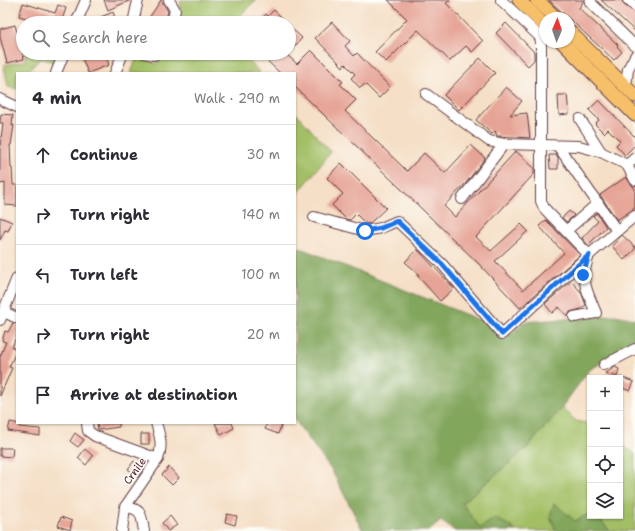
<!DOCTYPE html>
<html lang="en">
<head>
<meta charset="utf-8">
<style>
	body { margin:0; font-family:"Shantell Sans",sans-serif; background:#f7f7f7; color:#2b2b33 }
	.controls { position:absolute; right:12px; bottom:12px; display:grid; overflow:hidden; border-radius:0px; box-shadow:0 1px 3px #0004 }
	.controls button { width:36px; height:36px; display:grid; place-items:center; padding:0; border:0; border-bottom:1px solid #e1e1e2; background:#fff; color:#2b2b33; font:20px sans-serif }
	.compass { position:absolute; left:539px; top:12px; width:36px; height:36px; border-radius:50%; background:#fff; box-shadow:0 1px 3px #0004; rotate:2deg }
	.stop { position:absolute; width:12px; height:12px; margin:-9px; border:3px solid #1a73e8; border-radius:50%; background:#fff }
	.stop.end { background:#1a73e8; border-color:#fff; box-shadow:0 1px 4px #0008 }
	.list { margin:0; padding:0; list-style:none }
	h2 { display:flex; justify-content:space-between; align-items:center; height:52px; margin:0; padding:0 16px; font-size:17px }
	h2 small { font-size:13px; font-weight:400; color:#7c7c81 }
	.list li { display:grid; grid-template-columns:26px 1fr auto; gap:12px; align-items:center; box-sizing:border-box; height:60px; padding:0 16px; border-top:1px solid #e1e1e2 }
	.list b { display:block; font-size:15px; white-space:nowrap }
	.list em { font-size:13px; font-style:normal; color:#7c7c81 }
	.icon { flex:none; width:22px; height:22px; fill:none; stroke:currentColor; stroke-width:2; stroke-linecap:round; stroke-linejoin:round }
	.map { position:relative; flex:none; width:635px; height:531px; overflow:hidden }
	.search { position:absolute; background:#fff; box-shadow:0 1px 3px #0004; left:16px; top:16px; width:280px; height:44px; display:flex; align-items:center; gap:10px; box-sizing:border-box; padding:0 14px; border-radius:22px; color:#7c7c81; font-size:15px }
	.panel { position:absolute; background:#fff; box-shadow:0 1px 3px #0004; left:16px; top:72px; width:280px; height:352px; border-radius:0px }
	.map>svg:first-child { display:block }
	.green { fill:#a3bf66; stroke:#766f48 }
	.forest { fill:#82a65b; stroke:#666243 }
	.building { fill:#e6a496 }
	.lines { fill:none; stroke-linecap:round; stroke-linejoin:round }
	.minor-casing { stroke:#643c42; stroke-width:12 }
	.major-casing { stroke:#643c42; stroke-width:15 }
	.minor { stroke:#fff; stroke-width:10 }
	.major { stroke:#f6c06b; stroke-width:13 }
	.route { stroke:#1a73e8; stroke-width:5 }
	.labels { text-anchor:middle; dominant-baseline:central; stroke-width:3.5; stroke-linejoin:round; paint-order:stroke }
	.street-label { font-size:11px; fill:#4a1f2b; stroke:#fdfcf7 }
</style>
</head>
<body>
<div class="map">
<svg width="635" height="531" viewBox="0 0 635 531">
	<rect width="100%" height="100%" fill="#fdfcf7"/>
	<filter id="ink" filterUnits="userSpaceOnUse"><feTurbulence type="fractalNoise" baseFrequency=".025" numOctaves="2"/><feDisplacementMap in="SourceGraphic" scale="8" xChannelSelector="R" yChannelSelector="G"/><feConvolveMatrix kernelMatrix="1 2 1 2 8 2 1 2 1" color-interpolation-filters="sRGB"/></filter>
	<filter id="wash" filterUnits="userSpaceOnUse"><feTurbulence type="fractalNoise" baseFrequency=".012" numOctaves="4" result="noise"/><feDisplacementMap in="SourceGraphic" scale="16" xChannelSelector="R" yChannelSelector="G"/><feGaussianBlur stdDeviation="0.9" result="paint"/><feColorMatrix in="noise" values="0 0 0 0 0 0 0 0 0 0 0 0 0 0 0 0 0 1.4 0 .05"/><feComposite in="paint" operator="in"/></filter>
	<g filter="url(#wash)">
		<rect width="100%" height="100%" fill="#f5dfc6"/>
		<!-- green -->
		<g class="green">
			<polygon points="181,0 256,0 232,23 179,23"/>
			<polygon points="25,53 59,53 55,63 41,58 26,73 17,73 17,89 8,87 4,65 25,61"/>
			<polygon points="165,53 242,53 260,73 131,73 138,54 156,64"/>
			<polygon points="295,112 331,152 295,197"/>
			<polygon points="562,407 576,421 590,424 590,513 575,521 550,516 556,531 515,531 512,527 480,528 461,504 527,448"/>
			<polygon points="620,446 624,446 635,454 635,531 610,531 596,516 620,516"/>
		</g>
		<!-- forest -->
		<g class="forest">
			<polygon points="295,246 512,333 524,322 615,315 635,319 635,344 589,370 562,407 527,448 462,503 480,528 495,518 512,527 515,531 455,531 441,521 429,531 363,531 332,471 295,420"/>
			<polygon points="554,503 575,521 590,513 590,516 596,516 610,531 556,531 550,516"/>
		</g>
		<g id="blocks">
			<!-- building -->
			<g class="building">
				<polygon points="104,0 131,0 108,10"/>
				<polygon points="161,0 168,11 166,18 163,23 151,23 147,21"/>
				<polygon points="388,0 450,0 446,3 483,41 472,52 466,46 450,61 418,30 386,62 375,52 407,19"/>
				<polygon points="549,0 584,0 579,8 618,45 617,46 622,52 614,60"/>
				<polygon points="601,0 622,0 624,5 635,12 635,31"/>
				<polygon points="23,3 55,13 58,5 66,8 61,23 43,23 19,16"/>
				<polygon points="274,10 287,23 258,23 266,14 268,16"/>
				<polygon points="113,12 117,23 86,23"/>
				<polygon points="332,22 350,41 345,46 354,56 357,53 390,87 379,98 365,84 360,88 351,78 355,74 345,64 343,67 315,38"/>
				<polygon points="506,23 534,52 534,60 528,66 496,33"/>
				<polygon points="15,25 24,59 7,63 0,37 0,29"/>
				<polygon points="289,26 302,38 289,53"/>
				<polygon points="311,50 343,82 340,84 356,100 345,111 407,171 424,153 445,173 471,145 485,158 466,183 444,206 455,217 516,151 534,168 534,174 476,237 491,251 521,224 528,231 495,261 523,290 564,253 539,226 546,220 580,255 520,308 478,263 295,87 295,73 280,73 259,53 285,53 297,64"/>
				<polygon points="80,53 105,53 109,65 88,73"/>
				<polygon points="480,58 495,73 459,110 444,95"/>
				<polygon points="506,87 522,101 510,115 527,113 530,138 497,136 495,131 492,134 476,120"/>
				<polygon points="558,95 567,95 569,114 559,115"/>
				<polygon points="599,100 635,137 635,145 625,155 616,145 620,141 608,129 604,133 595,124 599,120 589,110"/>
				<polygon points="1,114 13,115 12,126 14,125 11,145 10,145 11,168 12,168 13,185 17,185 17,206 5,205 5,183 0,184 0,146 3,123 0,123"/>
				<polygon points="549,155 556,155 558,157 558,169 550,169"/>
				<polygon points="341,163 386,208 370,223 366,224 356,214 350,220 346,219 332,205 343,194 327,178"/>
				<polygon points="626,177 635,189 635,208 617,220 600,195"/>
				<polygon points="569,211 574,215 567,222 562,218"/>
				<polygon points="597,213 606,227 588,245 582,238 598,221 593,216"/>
				<polygon points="0,217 12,222 8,231 5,230 0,240"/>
				<polygon points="622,235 635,247 635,249 624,260 612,246"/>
				<polygon points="417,249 454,288 440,301 417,275 419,274 405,262"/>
				<polygon points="571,281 581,292 586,305 581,309 570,312 568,317 559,307 552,313 545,304"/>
				<polygon points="13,323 17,324 17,335 12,347 17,350 9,367 12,368 0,396 0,357 6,342 2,341 5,331 8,332"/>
				<polygon points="615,367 619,369 617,377 606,373"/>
				<polygon points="620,377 634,382 630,391 620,387"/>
				<polygon points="10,422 20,424 19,427 40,429 40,436 8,431"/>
				<polygon points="97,423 119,423 119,427 98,430"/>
				<polygon points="215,423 232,423 234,428 221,435"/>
				<polygon points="267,423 282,423 278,434 265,429"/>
				<polygon points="75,433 84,440 78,447 70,441"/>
				<rect x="141" y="434" width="8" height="10"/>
				<polygon points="0,448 13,448 12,457 0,456"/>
				<polygon points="85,449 93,456 86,465 78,458"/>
				<polygon points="134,461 144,468 138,477 128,469"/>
				<polygon points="169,467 179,478 172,485 162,475"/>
				<polygon points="227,514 237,516 235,525 225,522"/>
				<polygon points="170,516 177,525 168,531 162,523"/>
				<polygon points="61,517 72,521 70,530 58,526"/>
			</g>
		</g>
	</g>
	<g filter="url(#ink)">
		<use href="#blocks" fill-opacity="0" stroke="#643c42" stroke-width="1"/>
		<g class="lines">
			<defs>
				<g id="minor">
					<polyline points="169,0 175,10 172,23"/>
					<path d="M 501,0 L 539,36 L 541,41 L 541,201 L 544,208 L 589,255 C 580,282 586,288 596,313 L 574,317"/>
					<polyline points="591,0 590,2 635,46"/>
					<polyline points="628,0 635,6"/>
					<polyline points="76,23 86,0"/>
					<polyline points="133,23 138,0"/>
					<polyline points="144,53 154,55 156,53"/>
					<polyline points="56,73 64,53"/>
					<polyline points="115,73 123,53"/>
					<polyline points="626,86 628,69 635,56"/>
					<polyline points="426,94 489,141 504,144 579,146 601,152 627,165 635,180"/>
					<polyline points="0,99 17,107"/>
					<polyline points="580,119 601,152"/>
					<polyline points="558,146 617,231 635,216"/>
					<polyline points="627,165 635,158"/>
					<polyline points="462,199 504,144"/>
					<polyline points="314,217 365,231 381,228 397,221 442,264 502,334 589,255 617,231"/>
					<polyline points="566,231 598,203"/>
					<polyline points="4,312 17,318"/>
					<polyline points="0,320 17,278"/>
					<polyline points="604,365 635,349"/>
					<polyline points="87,423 88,431 95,436 158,459"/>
					<path d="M 125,507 C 143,509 141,515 144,531"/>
					<path d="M 122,531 L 125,507 L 158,459 C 163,446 160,436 156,423"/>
				</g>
				<g id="major">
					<polyline points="519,0 545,26"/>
					<polyline points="537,0 556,18"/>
					<polyline points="569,31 635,96"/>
					<polyline points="562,42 635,115"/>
				</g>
			</defs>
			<!-- minor casing -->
			<use href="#minor" class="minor-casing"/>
			<!-- major casing -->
			<use href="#major" class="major-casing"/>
			<!-- minor -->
			<use href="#minor" class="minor"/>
			<!-- major -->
			<use href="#major" class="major"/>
		</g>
	</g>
	<g class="lines" filter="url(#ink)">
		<!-- route -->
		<polyline class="route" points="365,231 381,228 397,221 442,264 502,334 589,255 583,275"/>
	</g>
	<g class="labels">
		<!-- street labels -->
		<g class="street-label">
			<text transform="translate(135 471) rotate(-54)">Crnile</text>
		</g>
	</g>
</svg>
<div class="controls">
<button>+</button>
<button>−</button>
<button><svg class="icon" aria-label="locate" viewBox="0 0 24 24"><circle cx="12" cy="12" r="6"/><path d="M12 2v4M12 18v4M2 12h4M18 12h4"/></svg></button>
<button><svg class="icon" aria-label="layers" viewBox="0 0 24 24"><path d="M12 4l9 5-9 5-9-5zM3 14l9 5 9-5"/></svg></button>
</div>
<svg class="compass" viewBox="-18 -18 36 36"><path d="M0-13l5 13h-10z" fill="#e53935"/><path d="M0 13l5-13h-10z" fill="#7c7c81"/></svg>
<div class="stop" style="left:365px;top:231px"></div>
<div class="stop end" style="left:583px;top:275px"></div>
<div class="search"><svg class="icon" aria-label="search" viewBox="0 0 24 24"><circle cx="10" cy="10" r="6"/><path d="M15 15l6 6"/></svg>Search here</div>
<section class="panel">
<h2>4 min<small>Walk · 290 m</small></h2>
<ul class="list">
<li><svg class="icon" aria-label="ahead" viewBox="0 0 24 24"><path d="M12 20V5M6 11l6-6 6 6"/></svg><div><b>Continue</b></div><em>30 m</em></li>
<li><svg class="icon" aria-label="right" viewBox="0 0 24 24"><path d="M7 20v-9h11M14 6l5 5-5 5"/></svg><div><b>Turn right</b></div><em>140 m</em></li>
<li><svg class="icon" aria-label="left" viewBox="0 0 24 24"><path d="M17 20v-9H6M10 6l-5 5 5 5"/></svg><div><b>Turn left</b></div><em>100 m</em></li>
<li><svg class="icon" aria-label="right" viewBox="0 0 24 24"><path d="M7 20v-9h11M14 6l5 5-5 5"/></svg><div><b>Turn right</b></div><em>20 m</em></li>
<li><svg class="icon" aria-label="arrive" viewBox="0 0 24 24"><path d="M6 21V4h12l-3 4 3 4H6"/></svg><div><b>Arrive at destination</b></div></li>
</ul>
</section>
</div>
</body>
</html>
